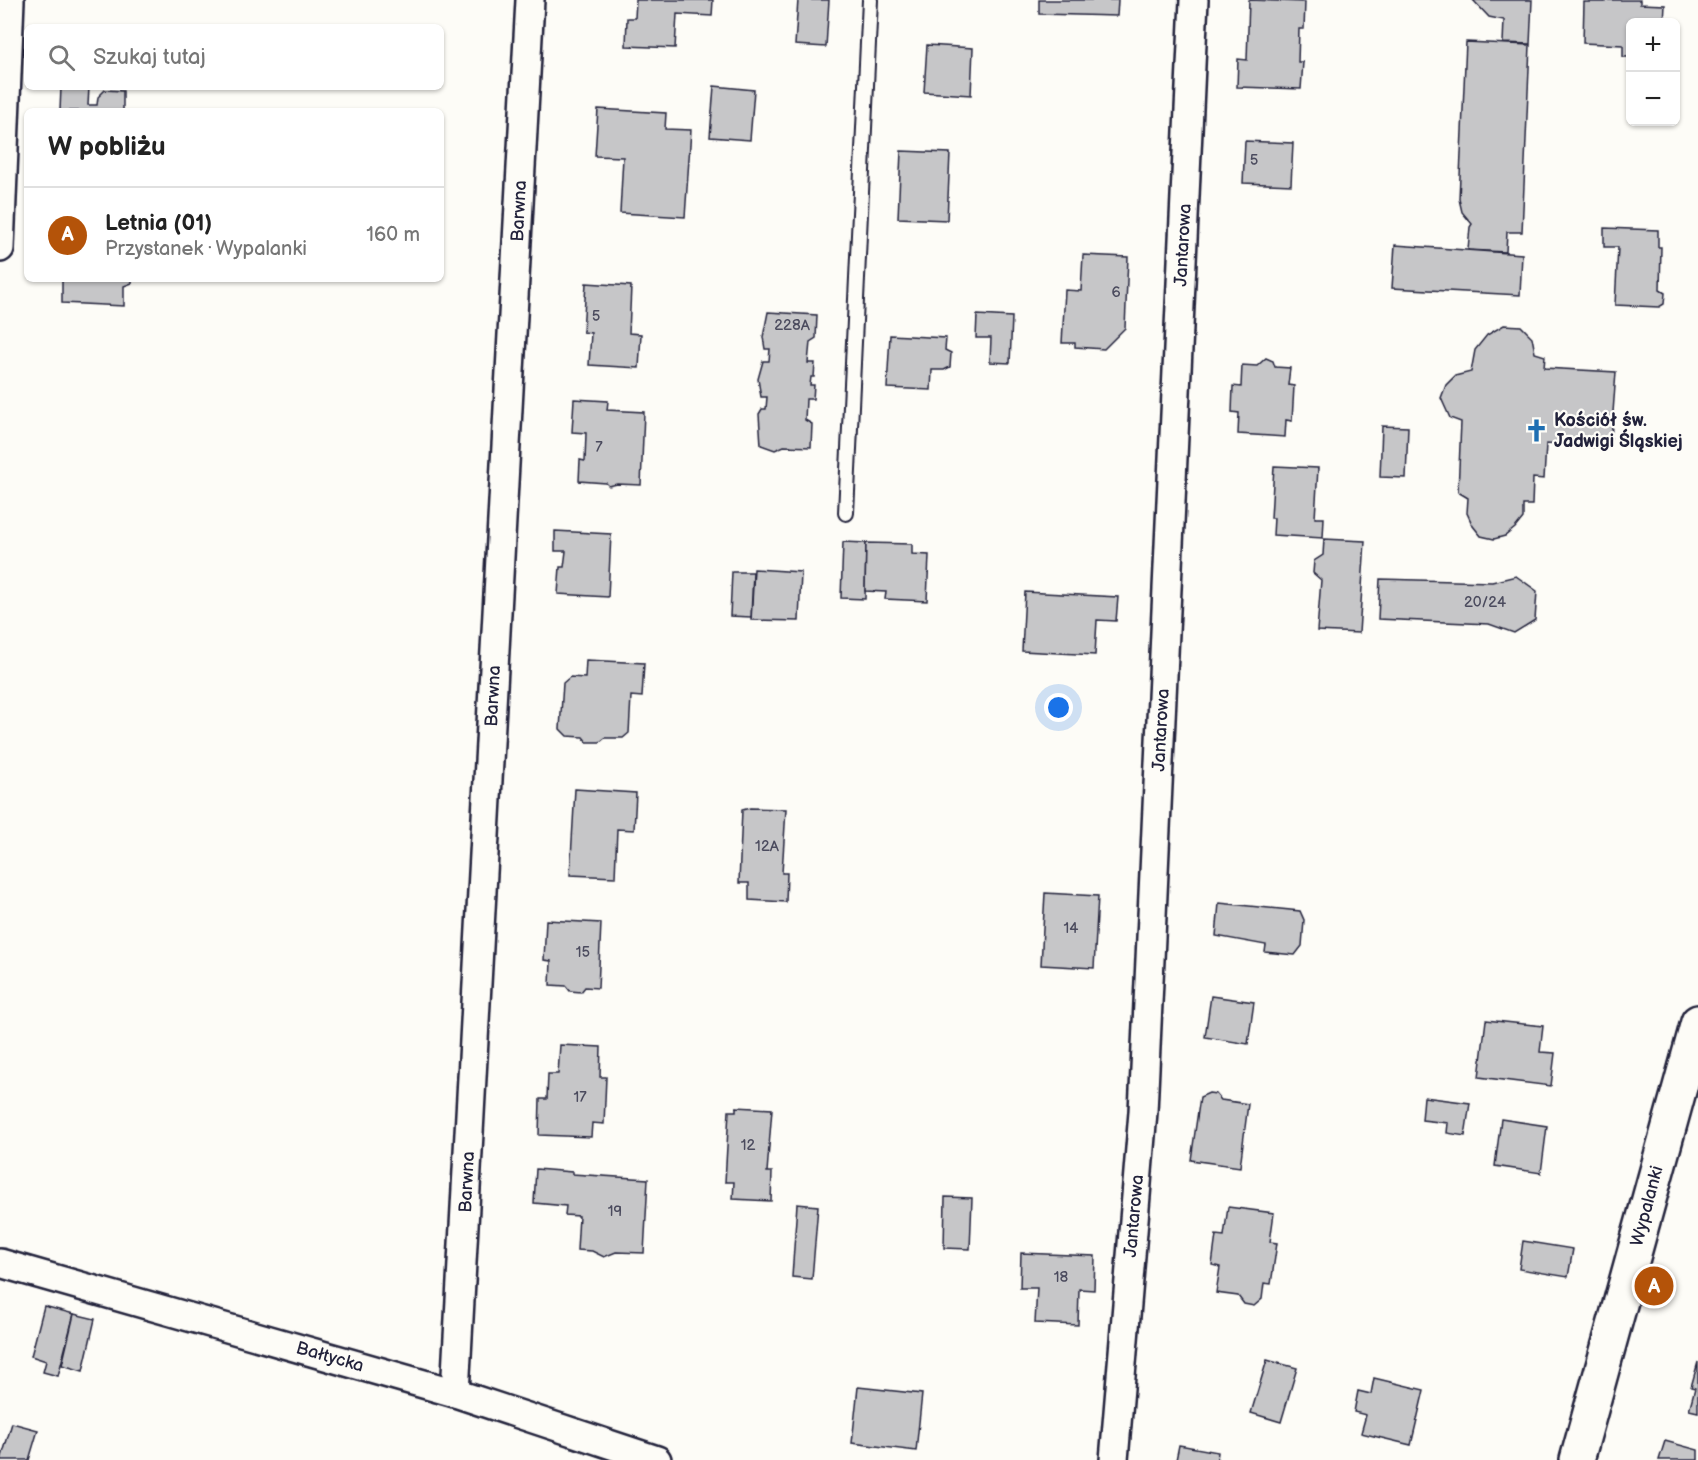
<!DOCTYPE html>
<html lang="pl">
<head>
<meta charset="utf-8">
<style>
	body { margin:0; font-family:"Balsamiq Sans",sans-serif; background:#f2f2f2; color:#222 }
	.controls { position:absolute; right:18px; top:18px; display:grid; overflow:hidden; border-radius:9px; box-shadow:0 2px 4px #0004 }
	.controls button { width:54px; height:54px; display:grid; place-items:center; padding:0; border:0; border-bottom:2px solid #e0e0e0; background:#fff; color:#222; font:30px sans-serif }
	.you { position:absolute; left:1059px; top:708px; width:21px; height:21px; margin:-15px; border:4px solid #fff; border-radius:50%; background:#1a73e8; box-shadow:0 0 0 9px #1a73e833 }
	.badge { display:grid; place-items:center; width:39px; height:39px; border-radius:50%; background:#b45309; color:#fff; font-size:20px; font-weight:700 }
	.pin { position:absolute; translate:-50% -50%; border:3px solid #fff; box-shadow:0 2px 6px #0006 }
	.list { margin:0; padding:0; list-style:none }
	h2 { display:flex; justify-content:space-between; align-items:center; height:78px; margin:0; padding:0 24px; font-size:26px }
	h2 small { font-size:20px; font-weight:400; color:#767676 }
	.list li { display:grid; grid-template-columns:39px 1fr auto; gap:18px; align-items:center; box-sizing:border-box; height:96px; padding:0 24px; border-top:2px solid #e0e0e0 }
	.list b { display:block; font-size:22px; white-space:nowrap }
	.list p { margin:0; font-size:20px; white-space:nowrap; color:#767676 }
	.list em { font-size:20px; font-style:normal; color:#767676 }
	.icon { flex:none; width:33px; height:33px; fill:none; stroke:currentColor; stroke-width:2; stroke-linecap:round; stroke-linejoin:round }
	.map { position:relative; flex:none; width:1698px; height:1460px; overflow:hidden }
	.search { position:absolute; background:#fff; box-shadow:0 2px 4px #0004; left:24px; top:24px; width:420px; height:66px; display:flex; align-items:center; gap:15px; box-sizing:border-box; padding:0 21px; border-radius:9px; color:#767676; font-size:22px }
	.panel { position:absolute; background:#fff; box-shadow:0 2px 4px #0004; left:24px; top:108px; width:420px; height:174px; border-radius:9px }
	.map>svg:first-child { display:block }
	.building { fill:#c6c6c8; stroke:#22223b; stroke-width:1.5 }
	.lines { fill:none; stroke-linecap:round; stroke-linejoin:round }
	.lane-casing { stroke:#22223b; stroke-width:18 }
	.street-casing { stroke:#22223b; stroke-width:32 }
	.secondary-casing { stroke:#22223b; stroke-width:38 }
	.lane { stroke:#fdfcf7; stroke-width:14 }
	.street { stroke:#fdfcf7; stroke-width:27 }
	.secondary { stroke:#fdfcf7; stroke-width:33 }
	.labels { text-anchor:middle; dominant-baseline:central; stroke-width:4.5; stroke-linejoin:round; paint-order:stroke }
	.number-label { font-size:15px; fill:#4b4b5e }
	.street-label { font-size:18px; fill:#22223b; stroke:#fdfcf7 }
	.poi-label { font-size:18px; font-weight:bold; fill:#22223b; stroke:#fdfcf7; text-anchor:start }
</style>
</head>
<body>
<div class="map">
<svg width="1698" height="1460" viewBox="0 0 1698 1460">
	<rect width="100%" height="100%" fill="#fdfcf7"/>
	<filter id="ink" filterUnits="userSpaceOnUse"><feTurbulence type="fractalNoise" baseFrequency=".0167" numOctaves="2"/><feDisplacementMap in="SourceGraphic" scale="12" xChannelSelector="R" yChannelSelector="G"/><feConvolveMatrix kernelMatrix="1 2 1 2 8 2 1 2 1" color-interpolation-filters="sRGB"/></filter>
	<g filter="url(#ink)">
		<!-- building -->
		<g class="building">
			<polygon points="636,0 713,0 712,16 677,14 675,48 626,46 627,18 635,18"/>
			<polygon points="798,0 829,0 826,47 795,45"/>
			<polygon points="1039,0 1118,0 1117,16 1039,14"/>
			<polygon points="1249,0 1305,2 1304,29 1299,29 1298,62 1303,62 1301,89 1237,87 1238,59 1247,60"/>
			<polygon points="1473,0 1532,0 1530,44 1503,43 1504,20 1489,17"/>
			<polygon points="1605,0 1640,0 1640,4 1665,5 1664,22 1630,22 1630,57 1623,57 1623,45 1583,43 1584,2 1605,2"/>
			<polygon points="1466,42 1530,45 1522,232 1507,232 1506,252 1468,250 1470,227 1472,224 1462,212 1459,199"/>
			<polygon points="927,45 973,48 971,95 924,92"/>
			<polygon points="714,86 754,90 750,140 710,137"/>
			<polygon points="61,87 89,87 88,105 97,105 98,97 105,90 123,91 123,111 60,111"/>
			<polygon points="598,109 666,113 665,129 691,130 685,217 620,213 623,157 595,156"/>
			<polygon points="1245,141 1293,143 1291,185 1243,183"/>
			<polygon points="901,151 950,153 947,220 898,218"/>
			<polygon points="1604,228 1658,230 1658,247 1661,247 1660,290 1665,293 1664,304 1659,307 1615,305 1618,247 1604,247"/>
			<polygon points="1395,245 1522,254 1520,295 1392,288"/>
			<polygon points="1083,255 1128,257 1125,328 1104,349 1075,347 1075,343 1062,343 1065,290 1081,291"/>
			<polygon points="62,279 132,279 132,283 124,286 124,306 62,303"/>
			<polygon points="586,283 631,286 629,333 641,334 639,368 589,365 591,333 583,332"/>
			<polygon points="768,312 817,315 816,338 810,342 808,363 815,363 814,377 811,377 810,385 814,385 813,399 806,399 805,420 812,424 811,447 784,446 775,450 761,445 759,414 762,409 766,409 767,397 761,397 758,379 763,361 769,361 770,349 765,349 763,337"/>
			<polygon points="977,315 1012,317 1010,363 990,362 991,338 976,338"/>
			<polygon points="1504,325 1521,326 1532,337 1535,353 1545,356 1544,368 1616,372 1611,439 1595,438 1594,447 1546,444 1544,479 1533,478 1532,505 1523,505 1523,518 1515,528 1505,536 1494,539 1481,536 1473,526 1467,513 1468,498 1458,492 1461,422 1450,418 1441,398 1446,385 1455,376 1471,372 1475,350 1487,335"/>
			<polygon points="890,335 946,338 945,350 951,353 950,367 944,370 932,370 931,390 887,388"/>
			<polygon points="1266,358 1273,361 1275,367 1290,368 1288,385 1294,386 1292,421 1286,420 1285,437 1238,434 1239,413 1232,412 1233,386 1241,387 1242,365 1257,366"/>
			<polygon points="574,399 608,401 607,410 644,412 641,485 617,484 609,486 606,483 579,481 580,460 585,461 586,433 572,432"/>
			<polygon points="1382,426 1408,427 1406,478 1380,477"/>
			<polygon points="1274,466 1318,468 1315,518 1324,518 1323,538 1273,535 1274,518 1271,518"/>
			<polygon points="555,531 611,534 608,597 558,594 560,567 564,567 566,551 555,551"/>
			<polygon points="1324,539 1365,541 1359,633 1317,631 1321,580 1313,573 1314,561 1323,555"/>
			<polygon points="843,542 866,543 865,599 841,598"/>
			<polygon points="866,543 912,544 912,554 929,555 927,601 885,599 886,592 865,591"/>
			<polygon points="754,569 801,572 799,621 751,620"/>
			<polygon points="732,572 753,572 751,617 730,616"/>
			<polygon points="1516,576 1537,591 1535,620 1514,633 1489,624 1378,619 1380,579 1492,582"/>
			<polygon points="1025,592 1118,597 1116,621 1097,620 1095,655 1022,651"/>
			<polygon points="586,660 644,663 642,697 631,696 629,733 623,738 605,738 600,742 587,742 583,737 567,736 560,729 563,683 570,677 585,678"/>
			<polygon points="575,789 636,793 634,830 617,829 615,877 570,875"/>
			<polygon points="750,808 786,809 782,873 787,873 786,902 749,900 749,883 739,883 742,810"/>
			<polygon points="1045,893 1098,896 1094,968 1041,965"/>
			<polygon points="1219,903 1300,911 1304,920 1302,946 1295,955 1265,952 1266,945 1216,936"/>
			<polygon points="546,920 601,923 598,988 585,987 581,992 570,991 566,986 550,985 551,961 544,960"/>
			<polygon points="1211,996 1254,1002 1248,1044 1205,1037"/>
			<polygon points="1486,1020 1543,1026 1540,1052 1555,1053 1551,1086 1479,1077"/>
			<polygon points="560,1045 601,1047 600,1077 606,1077 604,1124 592,1123 591,1137 539,1135 540,1099 547,1099 548,1074 558,1074"/>
			<polygon points="1209,1093 1216,1094 1221,1100 1248,1104 1240,1167 1191,1160 1200,1097"/>
			<polygon points="1424,1097 1470,1103 1465,1136 1447,1133 1448,1123 1422,1120"/>
			<polygon points="736,1107 772,1109 767,1172 772,1172 771,1201 733,1199 734,1182 725,1182 729,1111 736,1111"/>
			<polygon points="1501,1119 1547,1126 1541,1173 1495,1166"/>
			<polygon points="536,1169 572,1172 572,1174 648,1179 644,1253 616,1252 604,1257 592,1251 577,1250 579,1216 565,1215 566,1206 534,1203"/>
			<polygon points="945,1197 972,1198 970,1249 944,1248"/>
			<polygon points="797,1204 818,1206 812,1279 792,1277"/>
			<polygon points="1228,1207 1274,1213 1270,1242 1277,1243 1271,1284 1264,1283 1262,1299 1254,1306 1244,1304 1238,1296 1216,1293 1220,1267 1212,1265 1216,1235 1224,1236"/>
			<polygon points="1523,1241 1573,1249 1568,1277 1519,1269"/>
			<polygon points="1021,1253 1095,1256 1094,1290 1079,1289 1078,1325 1035,1323 1037,1288 1020,1288"/>
			<polygon points="44,1306 74,1314 58,1376 43,1372 46,1361 31,1356"/>
			<polygon points="74,1314 95,1319 83,1371 62,1365"/>
			<polygon points="1267,1360 1297,1368 1281,1422 1251,1413"/>
			<polygon points="1698,1362 1698,1412 1689,1410 1695,1388 1691,1387"/>
			<polygon points="1374,1378 1424,1390 1411,1445 1361,1433 1366,1415 1354,1412 1358,1391 1371,1394"/>
			<polygon points="858,1387 922,1394 916,1451 852,1443"/>
			<polygon points="12,1423 38,1430 29,1460 1,1460"/>
			<polygon points="1665,1441 1698,1450 1698,1460 1659,1460"/>
			<polygon points="1179,1445 1218,1452 1217,1460 1176,1460"/>
		</g>
		<g class="lines">
			<defs>
				<polyline id="lane" points="846,513 870,0"/>
				<g id="street">
					<polyline points="0,248 10,0"/>
					<polyline points="0,1263 455,1393 657,1460"/>
					<polyline points="455,1393 530,0"/>
					<polyline points="1114,1460 1143,1112 1194,0"/>
				</g>
				<polyline id="secondary" points="1577,1460 1698,1022"/>
			</defs>
			<!-- lane casing -->
			<use href="#lane" class="lane-casing"/>
			<!-- street casing -->
			<use href="#street" class="street-casing"/>
			<!-- secondary casing -->
			<use href="#secondary" class="secondary-casing"/>
			<!-- lane -->
			<use href="#lane" class="lane"/>
			<!-- street -->
			<use href="#street" class="street"/>
			<!-- secondary -->
			<use href="#secondary" class="secondary"/>
		</g>
	</g>
	<!-- icons -->
	<defs>
		<symbol id="church-bare" viewBox="-9 -9 18 18"><path d="M-1.2-6h2.4v3.5h3.3v2.4h-3.3V6h-2.4V-.1h-3.3v-2.4h3.3Z" fill="#1f6fb2" stroke="#fdfcf7" stroke-width="2.5" paint-order="stroke"/></symbol>
	</defs>
	<g fill-rule="evenodd">
		<use href="#church-bare" x="1520" y="414" width="33" height="33"/>
	</g>
	<g class="labels">
		<!-- number labels -->
		<g class="number-label">
			<text x="1254" y="160">5</text>
			<text x="1116" y="292">6</text>
			<text x="596" y="316">5</text>
			<text x="792" y="325">228A</text>
			<text x="599" y="447">7</text>
			<text x="1485" y="602">20/24</text>
			<text x="767" y="846">12A</text>
			<text x="1071" y="928">14</text>
			<text x="583" y="952">15</text>
			<text x="580" y="1097">17</text>
			<text x="748" y="1145">12</text>
			<text x="615" y="1211">19</text>
			<text x="1061" y="1277">18</text>
		</g>
		<!-- street labels -->
		<g class="street-label">
			<text transform="translate(519 211) rotate(-87)">Barwna</text>
			<text transform="translate(1183 245) rotate(-87)">Jantarowa</text>
			<text transform="translate(493 696) rotate(-87)">Barwna</text>
			<text transform="translate(1161 730) rotate(-87)">Jantarowa</text>
			<text transform="translate(467 1182) rotate(-87)">Barwna</text>
			<text transform="translate(1647 1206) rotate(-75)">Wypalanki</text>
			<text transform="translate(1134 1216) rotate(-85)">Jantarowa</text>
			<text transform="translate(330 1357) rotate(16)">Bałtycka</text>
		</g>
		<!-- poi labels -->
		<g class="poi-label">
			<text x="1554" y="420">Kościół św.<tspan x="1554" dy="21">Jadwigi Śląskiej</tspan></text>
		</g>
	</g>
</svg>
<div class="controls">
<button>+</button>
<button>−</button>
</div>
<div class="you"></div>
<div class="pin badge" style="left:1654px;top:1286px">A</div>
<div class="search"><svg class="icon" aria-label="search" viewBox="0 0 24 24"><circle cx="10" cy="10" r="6"/><path d="M15 15l6 6"/></svg>Szukaj tutaj</div>
<section class="panel">
<h2>W pobliżu<small></small></h2>
<ul class="list">
<li><span class="badge">A</span><div><b>Letnia (01)</b><p>Przystanek · Wypalanki</p></div><em>160 m</em></li>
</ul>
</section>
</div>
</body>
</html>
